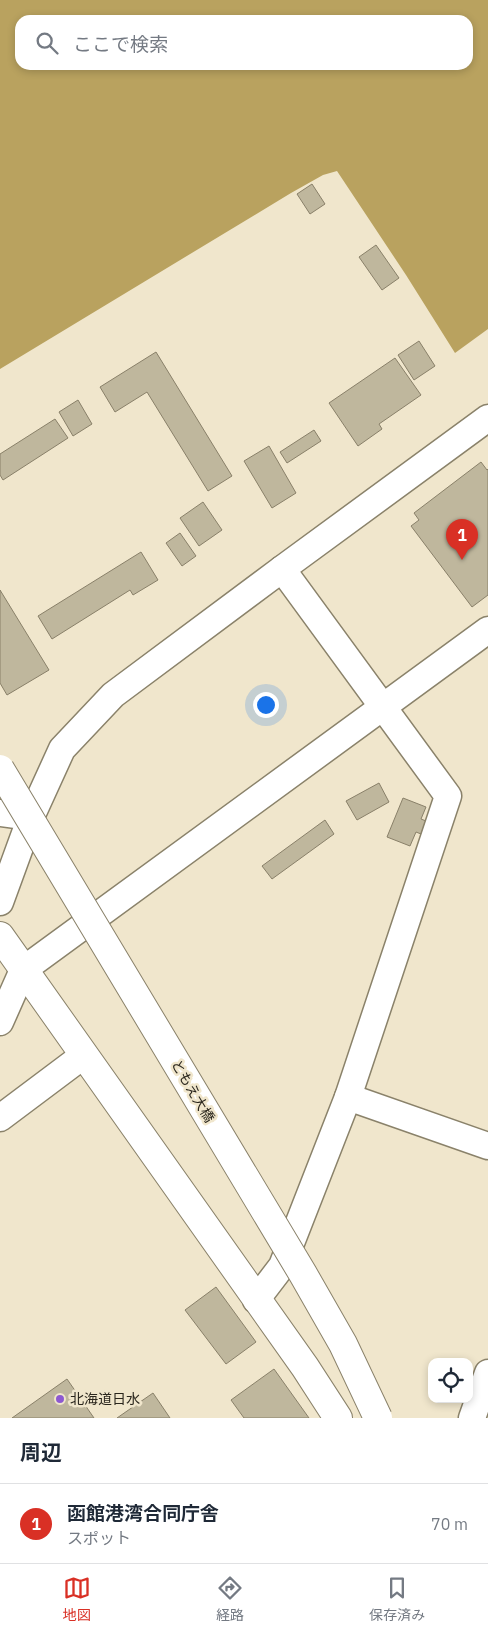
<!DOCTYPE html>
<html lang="ja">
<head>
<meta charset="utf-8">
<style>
	body { margin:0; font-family:"IBM Plex Sans","Noto Sans JP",sans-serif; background:#f6f6f7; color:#1f2937 }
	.controls { position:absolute; right:15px; bottom:15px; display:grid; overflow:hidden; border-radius:10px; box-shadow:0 2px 8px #0003 }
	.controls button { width:45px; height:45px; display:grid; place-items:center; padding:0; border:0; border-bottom:1px solid #e0e1e3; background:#fff; color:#1f2937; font:25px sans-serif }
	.you { position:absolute; left:265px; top:704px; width:18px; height:18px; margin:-12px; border:4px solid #fff; border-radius:50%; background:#1a73e8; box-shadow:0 0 0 8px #1a73e833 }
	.badge { display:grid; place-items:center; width:32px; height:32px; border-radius:50%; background:#d93025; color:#fff; font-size:16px; font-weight:700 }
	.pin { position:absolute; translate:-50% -41px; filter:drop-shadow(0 1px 2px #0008) }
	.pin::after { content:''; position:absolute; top:26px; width:18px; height:15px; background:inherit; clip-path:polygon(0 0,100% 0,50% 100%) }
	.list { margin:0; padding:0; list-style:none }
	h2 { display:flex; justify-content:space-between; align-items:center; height:65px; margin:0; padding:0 20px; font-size:21px }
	h2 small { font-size:16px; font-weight:400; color:#747a83 }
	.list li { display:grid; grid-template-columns:32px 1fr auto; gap:15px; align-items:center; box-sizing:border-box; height:80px; padding:0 20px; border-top:1px solid #e0e1e3 }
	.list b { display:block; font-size:19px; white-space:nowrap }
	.list p { margin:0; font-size:16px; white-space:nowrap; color:#747a83 }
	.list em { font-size:16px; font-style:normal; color:#747a83 }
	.icon { flex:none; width:28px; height:28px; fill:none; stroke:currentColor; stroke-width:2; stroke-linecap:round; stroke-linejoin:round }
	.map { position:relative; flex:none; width:488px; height:1418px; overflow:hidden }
	.search { position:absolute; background:#fff; box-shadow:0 2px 8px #0003; left:15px; right:15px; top:15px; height:55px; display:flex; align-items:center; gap:12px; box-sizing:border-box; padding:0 18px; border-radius:15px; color:#747a83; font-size:19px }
	.sheet { height:145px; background:#fff }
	nav { display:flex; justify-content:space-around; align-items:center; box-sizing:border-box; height:70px; border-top:1px solid #e0e1e3; background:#fff; font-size:14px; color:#747a83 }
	nav a { display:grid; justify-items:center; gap:2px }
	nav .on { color:#d93025 }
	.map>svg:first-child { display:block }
	.water { fill:#b9a25f; fill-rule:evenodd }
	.building { fill:#bfb79d; stroke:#898069 }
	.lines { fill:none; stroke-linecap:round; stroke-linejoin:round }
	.minor-casing { stroke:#8a826a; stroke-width:29 }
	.tertiary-casing { stroke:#8a826a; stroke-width:30 }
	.minor { stroke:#fff; stroke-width:26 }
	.tertiary { stroke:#fff; stroke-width:28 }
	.tertiary-bridge-casing { stroke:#8a826a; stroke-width:30; stroke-linecap:butt }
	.tertiary-bridge { stroke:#fff; stroke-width:28 }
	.poi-dot { fill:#8d59d1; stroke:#f0e6cc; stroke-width:2 }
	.labels { text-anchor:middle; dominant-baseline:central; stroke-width:5; stroke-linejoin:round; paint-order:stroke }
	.street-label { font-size:14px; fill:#2a261d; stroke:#f0e6cc }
	.poi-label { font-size:14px; fill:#2a261d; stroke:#f0e6cc; text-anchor:start }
</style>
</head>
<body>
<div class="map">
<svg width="488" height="1418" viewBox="0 0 488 1418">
	<rect width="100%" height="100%" fill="#f0e6cc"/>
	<!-- water -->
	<path class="water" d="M 0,0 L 488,0 L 488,329 L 455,353 L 406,275 L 337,171 L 323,175 L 291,193 L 0,369 ZM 20,20 L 468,20 L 468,65 L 20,65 Z"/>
	<!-- building -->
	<g class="building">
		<polygon points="312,184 325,204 310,214 297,194"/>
		<polygon points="376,245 399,278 382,290 359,257"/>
		<polygon points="419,341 435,366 414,380 398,355"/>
		<polygon points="156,352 232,476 208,491 147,392 115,412 100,387"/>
		<polygon points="395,358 421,395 379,424 382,429 358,446 329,403"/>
		<polygon points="78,400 92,424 73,436 59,412"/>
		<polygon points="55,419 68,438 3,480 0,475 0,454"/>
		<polygon points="314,430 321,441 287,463 280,452"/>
		<polygon points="269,446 296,493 272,508 244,461"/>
		<polygon points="481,462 487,470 488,469 488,595 472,607 411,526 419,520 414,513"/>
		<polygon points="203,502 222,530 199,546 180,518"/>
		<polygon points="180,533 196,556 182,566 166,543"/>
		<polygon points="141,552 158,580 133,595 130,590 52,639 38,616"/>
		<polygon points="0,590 49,670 7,695 0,683"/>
		<polygon points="379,783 389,802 357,820 346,801"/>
		<polygon points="403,798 426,807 421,819 426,821 421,834 416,832 410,846 387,837"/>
		<polygon points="325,820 334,834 272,879 262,866"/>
		<polygon points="216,1287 256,1342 226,1364 185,1310"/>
		<polygon points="274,1369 309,1418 244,1418 231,1400"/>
		<polygon points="67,1379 94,1418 12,1418"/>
		<polygon points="153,1393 170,1418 117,1418"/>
	</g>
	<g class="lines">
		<defs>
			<g id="minor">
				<polyline points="0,813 31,817"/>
				<polyline points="0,902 31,817 62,749 113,695 282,569 488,418"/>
				<polyline points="0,1022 23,970 488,630"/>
				<polyline points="348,1097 488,1146"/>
				<polyline points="0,1118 84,1055"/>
				<polyline points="256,1300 282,1266 348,1097 448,796 282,569"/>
				<polyline points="472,1418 488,1373"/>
			</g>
			<polyline id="tertiary" points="0,936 305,1367 338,1418"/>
		</defs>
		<!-- minor casing -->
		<use href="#minor" class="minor-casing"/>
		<!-- tertiary casing -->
		<use href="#tertiary" class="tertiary-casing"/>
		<!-- minor -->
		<use href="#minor" class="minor"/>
		<!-- tertiary -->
		<use href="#tertiary" class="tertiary"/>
		<defs>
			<polyline id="tertiary-bridge" points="0,769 303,1274 343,1344 378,1418"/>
		</defs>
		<!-- tertiary-bridge casing -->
		<use href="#tertiary-bridge" class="tertiary-bridge-casing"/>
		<!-- tertiary-bridge -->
		<use href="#tertiary-bridge" class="tertiary-bridge"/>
	</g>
	<!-- markers -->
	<circle class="poi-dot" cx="60" cy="1399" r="5"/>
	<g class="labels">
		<!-- street labels -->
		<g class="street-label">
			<text transform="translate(193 1091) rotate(59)">ともえ大橋</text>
		</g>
		<!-- poi labels -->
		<g class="poi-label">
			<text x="70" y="1399">北海道日水</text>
		</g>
	</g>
</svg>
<div class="controls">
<button><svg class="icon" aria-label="locate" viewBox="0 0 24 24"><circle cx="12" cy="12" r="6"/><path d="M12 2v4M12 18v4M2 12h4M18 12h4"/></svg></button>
</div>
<div class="you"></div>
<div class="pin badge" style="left:462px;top:560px">1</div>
<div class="search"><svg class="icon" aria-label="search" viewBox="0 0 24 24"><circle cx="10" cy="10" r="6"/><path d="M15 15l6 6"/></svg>ここで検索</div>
</div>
<section class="sheet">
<h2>周辺<small></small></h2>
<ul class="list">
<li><span class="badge">1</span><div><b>函館港湾合同庁舎</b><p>スポット</p></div><em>70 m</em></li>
</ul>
</section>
<nav>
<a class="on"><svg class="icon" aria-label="map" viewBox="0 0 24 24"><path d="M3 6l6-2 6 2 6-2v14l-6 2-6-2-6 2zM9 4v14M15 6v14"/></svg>地図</a>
<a><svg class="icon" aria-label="directions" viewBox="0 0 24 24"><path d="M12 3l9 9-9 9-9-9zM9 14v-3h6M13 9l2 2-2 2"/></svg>経路</a>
<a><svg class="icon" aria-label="saved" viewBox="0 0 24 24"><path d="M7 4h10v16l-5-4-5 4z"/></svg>保存済み</a>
</nav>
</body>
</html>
